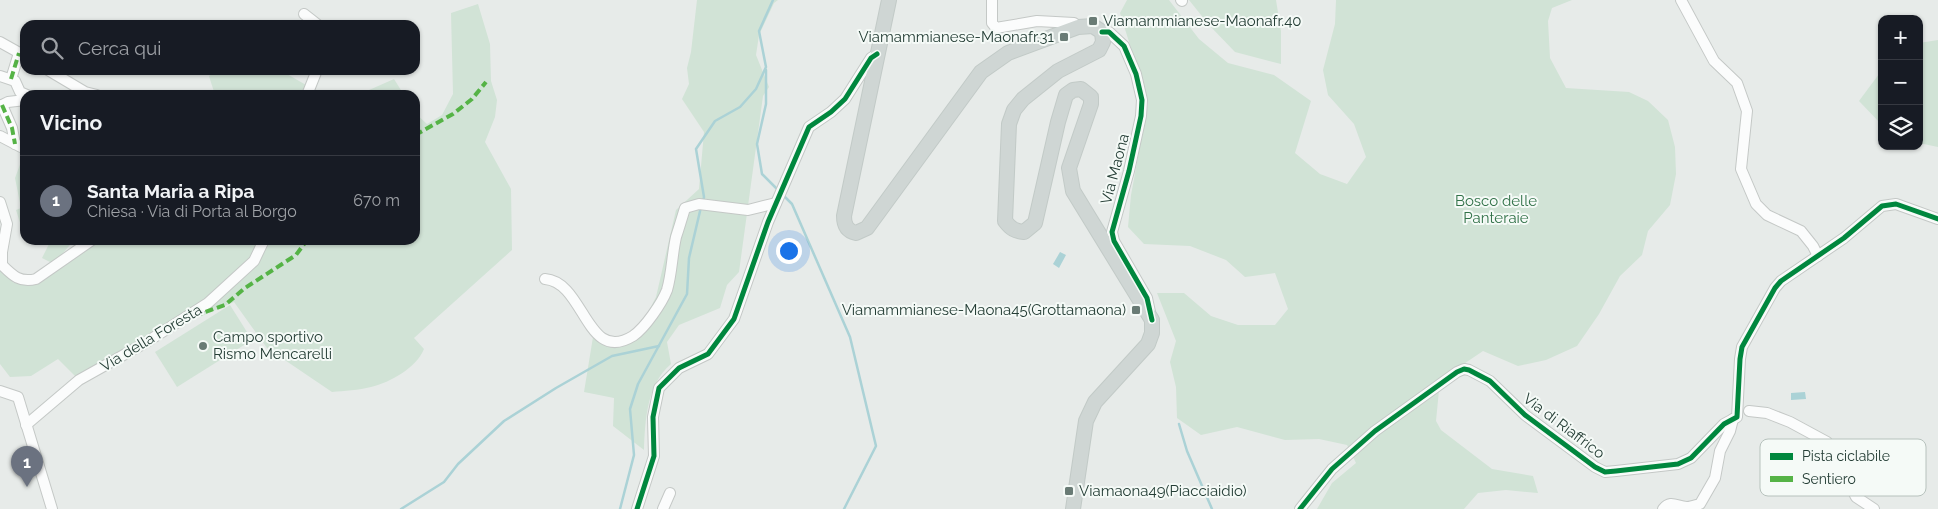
<!DOCTYPE html>
<html lang="it">
<head>
<meta charset="utf-8">
<style>
	body { margin:0; font-family:Raleway,sans-serif; background:#242831; color:#f1f3f6 }
	.controls { position:absolute; right:15px; top:15px; display:grid; overflow:hidden; border-radius:10px; box-shadow:0 1px 4px #0004 }
	.controls button { width:45px; height:45px; display:grid; place-items:center; padding:0; border:0; border-bottom:1px solid #363941; background:#171b24; color:#f1f3f6; font:25px sans-serif }
	.you { position:absolute; left:788px; top:250px; width:18px; height:18px; margin:-12px; border:4px solid #fff; border-radius:50%; background:#1a73e8; box-shadow:0 0 0 8px #1a73e833 }
	.badge { display:grid; place-items:center; width:32px; height:32px; border-radius:50%; background:#0f766e; color:#fff; font-size:16px; font-weight:700 }
	.pin { position:absolute; translate:-50% -41px; filter:drop-shadow(0 1px 2px #0008) }
	.pin::after { content:''; position:absolute; top:26px; width:18px; height:15px; background:inherit; clip-path:polygon(0 0,100% 0,50% 100%) }
	.list { margin:0; padding:0; list-style:none }
	h2 { display:flex; justify-content:space-between; align-items:center; height:65px; margin:0; padding:0 20px; font-size:21px }
	h2 small { font-size:16px; font-weight:400; color:#9ea1a6 }
	.list li { display:grid; grid-template-columns:32px 1fr auto; gap:15px; align-items:center; box-sizing:border-box; height:90px; padding:0 20px; border-top:1px solid #363941 }
	.list b { display:block; font-size:19px; white-space:nowrap }
	.list p { margin:0; font-size:16px; white-space:nowrap; color:#9ea1a6 }
	.list em { font-size:16px; font-style:normal; color:#9ea1a6 }
	.icon { flex:none; width:28px; height:28px; fill:none; stroke:currentColor; stroke-width:2; stroke-linecap:round; stroke-linejoin:round }
	.map { position:relative; flex:none; width:1938px; height:509px; overflow:hidden }
	.search { position:absolute; background:#171b24; box-shadow:0 1px 4px #0004; left:20px; top:20px; width:400px; height:55px; display:flex; align-items:center; gap:12px; box-sizing:border-box; padding:0 18px; border-radius:15px; color:#9ea1a6; font-size:19px }
	.panel { position:absolute; background:#171b24; box-shadow:0 1px 4px #0004; left:20px; top:90px; width:400px; height:155px; border-radius:15px }
	.map>svg:first-child { display:block }
	.green { fill:#d1e3d6 }
	.water { fill:#abd2d6 }
	.lines { fill:none; stroke-linecap:round; stroke-linejoin:round }
	.stream { stroke:#abd2d6; stroke-width:2.5 }
	.minor-casing { stroke:#c4c8c6; stroke-width:12 }
	.major-casing { stroke:#c2cac7; stroke-width:16 }
	.minor { stroke:#fbfcfc; stroke-width:10 }
	.major { stroke:#cfd6d4; stroke-width:14 }
	.quiet { stroke:#55b346; stroke-width:4; stroke-dasharray:8 4; stroke-linecap:butt }
	.cycleway-casing { stroke:#f5faf7; stroke-width:8 }
	.cycleway { stroke:#00873e; stroke-width:5 }
	.poi-dot { fill:#697b75; stroke:#f5faf7; stroke-width:2 }
	.labels { text-anchor:middle; dominant-baseline:central; stroke-width:4; stroke-linejoin:round; paint-order:stroke }
	.poi-label { font-size:15px; fill:#253e36; stroke:#f5faf7; text-anchor:start }
	.street-label { font-size:15px; fill:#253e36; stroke:#f5faf7 }
	.park-label { font-size:15px; fill:#327249; stroke:#f5faf7 }
	.key { fill:#f5faf7; stroke:#b7c2bd; stroke-width:1 }
	.key-label { font-size:14px; fill:#253e36 }
</style>
</head>
<body>
<div class="map">
<svg width="1938" height="509" viewBox="0 0 1938 509">
	<rect width="100%" height="100%" fill="#e7ebe9"/>
	<!-- green -->
	<g class="green">
		<path d="M 697,0 L 778,0 L 774,3 L 759,35 L 756,55 L 769,87 L 763,96 L 739,272 L 727,285 L 720,308 L 679,325 L 667,342 L 671,364 C 647,384 645,420 644,450 L 613,426 L 614,398 L 584,392 L 593,337 L 608,339 L 626,336 L 642,324 L 656,297 L 676,210 L 699,189 L 704,132 L 682,99 L 689,84 L 687,68 L 691,52 Z"/>
		<polygon points="1127,0 1169,0 1199,39 1228,63 1274,75 1311,101 1295,153 1320,174 1347,184 1366,157 1354,124 1328,95 1323,70 1335,24 1336,0 1572,0 1552,8 1548,21 1550,58 1566,88 1629,92 1648,101 1668,120 1675,147 1676,174 1670,205 1648,231 1642,255 1620,276 1599,314 1577,346 1546,360 1518,366 1483,351 1440,380 1436,421 1441,430 1492,469 1533,476 1538,493 1506,490 1478,493 1464,509 1317,509 1332,483 1356,463 1347,445 1319,439 1285,440 1237,427 1201,435 1177,418 1176,387 1170,362 1176,341 1157,293 1184,293 1211,316 1238,325 1275,325 1288,309 1275,273 1245,277 1226,260 1190,246 1144,244 1128,227 1131,195 1148,103 1120,13"/>
		<polygon points="1189,0 1276,0 1281,31 1281,64 1235,52 1209,25"/>
		<path d="M 478,4 L 490,44 L 491,81 L 497,100 L 495,117 L 485,142 L 511,189 L 512,250 L 414,338 L 424,349 C 416,368 391,382 371,387 C 359,390 344,391 332,392 L 267,348 L 234,302 L 158,335 L 79,380 L 58,359 L 31,376 L 10,377 L 0,364 L 0,270 L 14,283 L 39,284 L 99,240 L 415,240 L 415,113 L 427,124 L 442,115 L 453,94 L 451,13 Z"/>
		<polygon points="1938,40 1938,147 1919,143 1919,43"/>
		<polygon points="218,70 280,70 306,85 309,95 215,95 209,76"/>
		<polygon points="1882,70 1882,125 1859,101"/>
		<polygon points="394,79 404,95 354,95 360,94"/>
		<polygon points="25,151 25,230 22,229 16,210 21,208 15,178"/>
		<polygon points="51,240 74,240 54,264 42,258"/>
		<polygon points="230,305 252,340 177,387 155,352"/>
	</g>
	<!-- water -->
	<g class="water">
		<polygon points="1060,252 1066,255 1059,268 1053,264"/>
		<polygon points="1805,392 1806,399 1791,400 1791,393"/>
	</g>
	<g class="lines">
		<!-- stream -->
		<g class="stream">
			<polyline points="766,70 766,104 757,144 762,174 779,191"/>
			<polyline points="783,195 792,204 850,337 876,446 844,509"/>
			<polyline points="703,202 704,197 696,149 715,121 740,107 756,89 766,67 759,31 773,0"/>
			<polyline points="1179,424 1187,451 1212,509"/>
			<polyline points="401,509 444,482 458,464 504,421 556,388 612,356 659,346"/>
			<polyline points="620,509 634,455 630,409 638,384 687,294 689,258 701,207"/>
		</g>
		<defs>
			<g id="minor">
				<polyline points="992,0 992,23 996,28 1037,21 1074,23 1078,27"/>
				<polyline points="1181,0 1182,1"/>
				<polyline points="1681,0 1714,61 1737,83 1747,111 1741,169 1756,204 1767,215 1801,231 1813,246 1818,256"/>
				<polyline points="304,14 318,25"/>
				<polyline points="1102,32 1109,32 1124,46 1136,74 1142,100 1141,116 1129,171 1112,232 1114,241 1147,298 1150,312"/>
				<polyline points="0,42 25,56"/>
				<polyline points="48,70 85,92 97,95"/>
				<polyline points="0,76 15,81 20,92 27,95"/>
				<polyline points="11,79 19,53"/>
				<polyline points="307,95 317,70"/>
				<polyline points="2,105 12,128 15,144"/>
				<polyline points="0,106 8,102 25,100"/>
				<polyline points="0,136 21,147 25,146"/>
				<path d="M 0,202 L 7,224 L 2,252 L 2,265 C 13,276 20,283 36,279 L 92,240"/>
				<path d="M 545,279 C 585,282 586,365 633,336 C 645,328 662,303 667,290 C 672,273 672,255 676,237 C 679,228 682,218 685,208 L 699,204 L 748,210 L 776,203"/>
				<polyline points="0,391 18,397 52,509"/>
				<polyline points="1749,411 1767,413 1790,422 1827,442 1856,497 1874,509"/>
				<polyline points="26,425 79,380 145,343 208,303 254,261 264,240"/>
				<polyline points="637,509 654,456 653,417 659,388 679,368 708,354 734,319 768,222 809,127 831,112 845,99 871,58 877,54"/>
				<polyline points="663,509 670,493"/>
				<polyline points="1300,509 1332,469 1375,431 1457,372 1464,369 1469,370 1490,381 1525,415 1595,467 1605,472 1616,471 1678,464 1691,458 1724,424 1737,417 1740,359 1742,347 1775,288 1781,281 1844,238 1882,206 1896,204 1938,219"/>
				<path d="M 1663,509 C 1671,499 1677,507 1687,507 C 1691,507 1696,505 1700,504 L 1715,478 L 1720,451 L 1730,431 L 1733,419"/>
			</g>
			<path id="major" d="M 889,0 L 844,216 C 844,225 847,231 856,233 L 867,228 L 981,72 L 1008,53 L 1078,27 L 1093,26 L 1102,32 L 1103,42 L 1099,50 L 1058,71 L 1023,99 L 1014,110 L 1009,124 L 1005,221 C 1011,229 1015,231 1024,232 L 1035,223 L 1058,122 L 1066,95 L 1073,90 L 1081,89 L 1091,97 L 1091,104 L 1069,168 L 1073,191 L 1152,320 L 1152,333 L 1148,344 L 1095,402 L 1086,421 L 1073,509"/>
		</defs>
		<!-- minor casing -->
		<use href="#minor" class="minor-casing"/>
		<!-- major casing -->
		<use href="#major" class="major-casing"/>
		<!-- minor -->
		<use href="#minor" class="minor"/>
		<!-- major -->
		<use href="#major" class="major"/>
		<!-- quiet -->
		<g class="quiet">
			<polyline points="11,79 19,53"/>
			<polyline points="2,105 12,128 15,144"/>
			<polyline points="415,135 453,114 472,99 486,82"/>
			<polyline points="183,320 225,305 245,288 296,255 307,240"/>
		</g>
		<defs>
			<g id="cycleway">
				<polyline points="1102,32 1109,32 1124,46 1136,74 1142,100 1141,116 1129,171 1112,232 1114,241 1147,298 1152,320"/>
				<polyline points="637,509 654,456 653,417 659,388 679,368 708,354 734,319 768,222 809,127 831,112 845,99 871,58 877,54"/>
				<polyline points="1300,509 1332,469 1375,431 1457,372 1464,369 1469,370 1490,381 1525,415 1595,467 1605,472 1616,471 1678,464 1691,458 1724,424 1737,417 1740,359 1742,347 1775,288 1781,281 1844,238 1882,206 1896,204 1938,219"/>
			</g>
		</defs>
		<!-- cycleway casing -->
		<use href="#cycleway" class="cycleway-casing"/>
		<!-- cycleway -->
		<use href="#cycleway" class="cycleway"/>
	</g>
	<!-- markers -->
	<g class="poi-dot">
		<rect x="1088" y="16" width="10" height="10" rx="2.5"/>
		<rect x="1059" y="32" width="10" height="10" rx="2.5"/>
		<rect x="1131" y="305" width="10" height="10" rx="2.5"/>
		<circle cx="203" cy="346" r="5"/>
		<rect x="1064" y="486" width="10" height="10" rx="2.5"/>
	</g>
	<g class="labels">
		<!-- poi labels -->
		<g class="poi-label">
			<text x="1103" y="21">Viamammianese-Maonafr.40</text>
			<text x="1054" y="37" text-anchor="end">Viamammianese-Maonafr.31</text>
			<text x="1126" y="310" text-anchor="end">Viamammianese-Maona45(Grottamaona)</text>
			<text x="213" y="337">Campo sportivo<tspan x="213" dy="17">Rismo Mencarelli</tspan></text>
			<text x="1079" y="491">Viamaona49(Piacciaidio)</text>
		</g>
		<!-- street labels -->
		<g class="street-label">
			<text transform="translate(1115 169) rotate(-75)">Via Maona</text>
			<text transform="translate(151 338) rotate(-31)">Via della Foresta</text>
			<text transform="translate(1564 426) rotate(37)">Via di Riaffrico</text>
		</g>
		<!-- park labels -->
		<g class="park-label">
			<text x="1496" y="201">Bosco delle<tspan x="1496" dy="17">Panteraie</tspan></text>
		</g>
	</g>
	<!-- legend -->
	<rect x="1760" y="439" width="166" height="57" rx="8" class="key"/>
	<rect x="1770" y="453" width="23" height="7" fill="#00873e"/>
	<rect x="1770" y="476" width="23" height="6" fill="#55b346"/>
	<g class="key-label">
		<text x="1802" y="461">Pista ciclabile</text>
		<text x="1802" y="484">Sentiero</text>
	</g>
</svg>
<div class="controls">
<button>+</button>
<button>−</button>
<button><svg class="icon" aria-label="layers" viewBox="0 0 24 24"><path d="M12 4l9 5-9 5-9-5zM3 14l9 5 9-5"/></svg></button>
</div>
<div class="you"></div>
<div class="pin badge" style="left:27px;top:487px;background:#6b7280">1</div>
<div class="search"><svg class="icon" aria-label="search" viewBox="0 0 24 24"><circle cx="10" cy="10" r="6"/><path d="M15 15l6 6"/></svg>Cerca qui</div>
<section class="panel">
<h2>Vicino<small></small></h2>
<ul class="list">
<li><span class="badge" style="background:#6b7280">1</span><div><b>Santa Maria a Ripa</b><p>Chiesa · Via di Porta al Borgo</p></div><em>670 m</em></li>
</ul>
</section>
</div>
</body>
</html>
